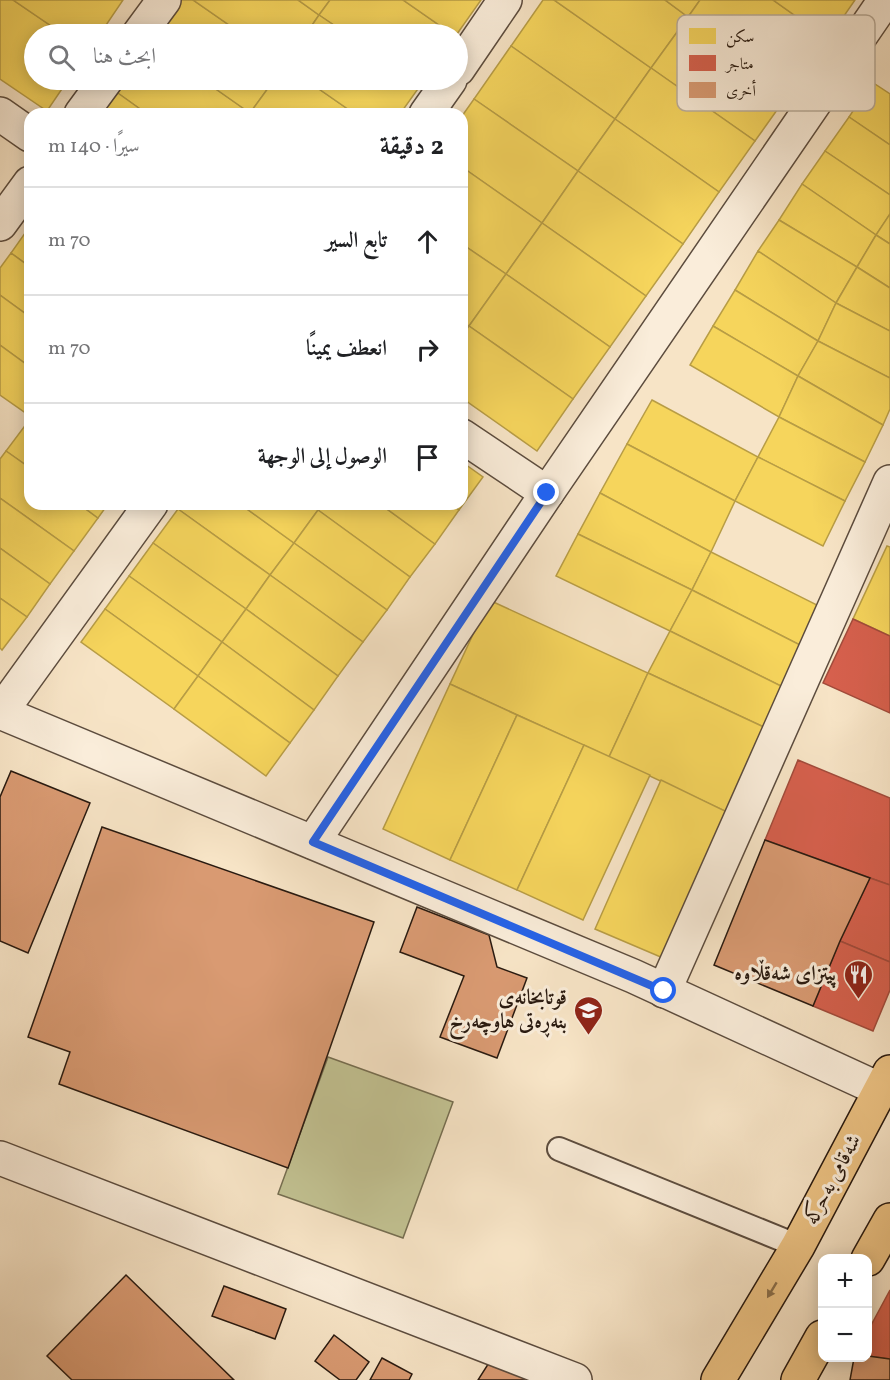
<!DOCTYPE html>
<html lang="ar">
<head>
<meta charset="utf-8">
<style>
	body { margin:0; font-family:Vollkorn,Amiri,serif; background:#f6f6f6; color:#202124; direction:rtl }
	.controls { position:absolute; right:18px; bottom:18px; display:grid; overflow:hidden; border-radius:12px; box-shadow:0 3px 15px #0003 }
	.controls button { width:54px; height:54px; display:grid; place-items:center; padding:0; border:0; border-bottom:2px solid #e0e0e0; background:#fff; color:#202124; font:30px sans-serif }
	.stop { position:absolute; width:18px; height:18px; margin:-14px; border:4px solid #2563eb; border-radius:50%; background:#fff }
	.stop.end { background:#2563eb; border-color:#fff; box-shadow:0 2px 6px #0008 }
	.list { margin:0; padding:0; list-style:none }
	h2 { display:flex; justify-content:space-between; align-items:center; height:78px; margin:0; padding:0 24px; font-size:26px }
	h2 small { font-size:20px; font-weight:400; color:#757577 }
	.list li { display:grid; grid-template-columns:39px 1fr auto; gap:18px; align-items:center; box-sizing:border-box; height:108px; padding:0 24px; border-top:2px solid #e0e0e0 }
	.list b { display:block; font-size:22px; white-space:nowrap }
	.list em { font-size:20px; font-style:normal; color:#757577 }
	.icon { flex:none; width:33px; height:33px; fill:none; stroke:currentColor; stroke-width:2; stroke-linecap:round; stroke-linejoin:round }
	.map { position:relative; flex:none; width:890px; height:1380px; overflow:hidden; direction:ltr }
	.search { position:absolute; background:#fff; box-shadow:0 3px 15px #0003; left:24px; top:24px; width:444px; height:66px; display:flex; align-items:center; gap:15px; box-sizing:border-box; padding:0 21px; border-radius:33px; color:#757577; font-size:22px }
	.panel { position:absolute; background:#fff; box-shadow:0 3px 15px #0003; left:24px; top:108px; width:444px; height:402px; border-radius:18px; direction:rtl }
	.map>svg:first-child { display:block }
	.green { fill:#c2c292; stroke:#766e51; stroke-width:1.5 }
	.homes { fill:#f6d55c; stroke:#b89d45; stroke-width:1.5 }
	.shops { fill:#d6604d; stroke:#a24b3b; stroke-width:1.5 }
	.building { fill:#d99a72; stroke:#291a10; stroke-width:1.5 }
	.lines { fill:none; stroke-linecap:round; stroke-linejoin:round }
	.lane-casing { stroke:#5c4c3e; stroke-width:26 }
	.street-casing { stroke:#5c4c3e; stroke-width:36 }
	.primary-casing { stroke:#291a10; stroke-width:36 }
	.lane { stroke:#faedda; stroke-width:22 }
	.street { stroke:#faedda; stroke-width:33 }
	.primary { stroke:#ecc283; stroke-width:33 }
	.oneway { fill:#8a6e4a }
	.route { stroke:#2563eb; stroke-width:8 }
	.labels { text-anchor:middle; dominant-baseline:central; stroke-width:6; stroke-linejoin:round; paint-order:stroke }
	.poi-label { font-size:21px; font-weight:bold; fill:#291a10; stroke:#faedda; text-anchor:end }
	.street-label { font-size:21px; fill:#291a10; stroke:#faedda }
	.key { fill:#faedda; stroke:#bbae9d; stroke-width:1.5 }
	.key-label { font-size:16px; fill:#291a10 }
</style>
</head>
<body>
<div class="map">
<svg width="890" height="1380" viewBox="0 0 890 1380">
	<rect width="100%" height="100%" fill="#f7e4c6"/>
	<filter id="stains"><feTurbulence type="fractalNoise" baseFrequency=".00333" numOctaves="4"/><feColorMatrix values="0 0 0 0 .2 0 0 0 0 .09 0 0 0 0 .02 0 0 0 .5 -.17"/></filter>
	<radialGradient id="worn" r=".72"><stop offset=".6" stop-color="#630" stop-opacity="0"/><stop offset="1" stop-color="#630" stop-opacity=".3"/></radialGradient>
	<!-- green -->
	<polygon class="green" points="328,1057 453,1102 403,1238 278,1194"/>
	<!-- homes -->
	<g class="homes">
		<polygon points="0,0 13,0 63,34 34,34 34,80 68,80 47,111 0,79"/>
		<polygon points="13,0 123,0 100,34 63,34"/>
		<polygon points="180,0 193,0 242,34 155,34"/>
		<polygon points="193,0 298,0 319,15 306,34 242,34"/>
		<polygon points="298,0 330,0 319,15"/>
		<polygon points="330,0 403,0 452,34 347,34 319,15"/>
		<polygon points="403,0 481,0 457,34 452,34"/>
		<polygon points="543,0 554,0 651,68 615,119 511,46"/>
		<polygon points="554,0 665,0 688,17 651,68"/>
		<polygon points="665,0 700,0 688,17"/>
		<polygon points="700,0 773,0 828,39 792,89 688,17"/>
		<polygon points="773,0 855,0 828,39"/>
		<polygon points="319,15 347,34 306,34"/>
		<polygon points="688,17 792,89 755,141 651,68"/>
		<polygon points="511,46 615,119 578,171 474,99"/>
		<polygon points="651,68 755,141 719,192 615,119"/>
		<polygon points="123,80 203,80 250,113 147,114 115,91"/>
		<polygon points="203,80 274,80 250,113"/>
		<polygon points="274,80 306,80 355,114 252,114 250,113"/>
		<polygon points="306,80 411,80 420,86 400,114 355,114"/>
		<polygon points="872,82 890,94 890,145 849,117"/>
		<polygon points="115,91 147,114 98,114"/>
		<polygon points="474,99 578,171 542,223 462,167 462,116"/>
		<polygon points="849,117 890,145 890,195 825,151"/>
		<polygon points="615,119 719,192 683,244 578,171"/>
		<polygon points="825,151 890,195 890,214 876,235 802,184"/>
		<polygon points="462,167 542,223 506,274 462,244"/>
		<polygon points="578,171 683,244 646,296 542,223"/>
		<polygon points="802,184 876,235 857,267 779,220"/>
		<polygon points="890,214 890,244 876,235"/>
		<polygon points="779,220 857,267 836,303 758,251"/>
		<polygon points="542,223 646,296 610,347 506,274"/>
		<polygon points="30,226 30,267 11,253"/>
		<polygon points="876,235 890,244 890,288 857,267"/>
		<polygon points="462,244 506,274 469,326 462,321"/>
		<polygon points="758,251 836,303 818,341 735,290"/>
		<polygon points="11,253 30,267 30,317 0,295 0,268"/>
		<polygon points="857,267 890,288 890,331 836,303"/>
		<polygon points="506,274 610,347 573,399 469,326"/>
		<polygon points="735,290 818,341 798,376 713,326"/>
		<polygon points="0,295 30,317 30,367 0,345"/>
		<polygon points="836,303 890,331 890,378 818,341"/>
		<polygon points="469,326 573,399 537,451 462,398 462,335"/>
		<polygon points="713,326 798,376 779,417 690,365"/>
		<polygon points="818,341 890,378 890,409 883,425 798,376"/>
		<polygon points="0,345 30,367 30,416 0,395"/>
		<polygon points="798,376 883,425 865,462 779,417"/>
		<polygon points="652,400 758,457 735,501 627,444"/>
		<polygon points="779,417 865,462 845,501 758,457"/>
		<polygon points="30,419 30,468 6,451"/>
		<polygon points="627,444 735,501 711,552 600,493"/>
		<polygon points="6,451 30,468 30,504 79,504 98,518 74,551 0,498 0,459"/>
		<polygon points="758,457 845,501 823,546 735,501"/>
		<polygon points="462,462 483,477 459,510 450,504 462,504"/>
		<polygon points="600,493 711,552 692,590 578,534"/>
		<polygon points="0,498 74,551 50,584 0,548"/>
		<polygon points="79,504 108,504 98,518"/>
		<polygon points="181,504 240,504 294,543 270,575 178,509"/>
		<polygon points="240,504 309,504 318,510 294,543"/>
		<polygon points="323,504 380,504 435,544 410,577 318,510"/>
		<polygon points="380,504 450,504 459,510 435,544"/>
		<polygon points="178,509 270,575 246,609 153,543"/>
		<polygon points="318,510 410,577 387,610 294,543"/>
		<polygon points="578,534 692,590 670,631 556,576"/>
		<polygon points="153,543 246,609 222,642 129,576"/>
		<polygon points="294,543 387,610 363,642 270,575"/>
		<polygon points="887,546 890,547 890,636 853,619"/>
		<polygon points="0,548 50,584 27,617 0,598"/>
		<polygon points="711,552 821,607 802,646 692,590"/>
		<polygon points="270,575 363,642 338,676 246,609"/>
		<polygon points="129,576 222,642 198,676 105,609"/>
		<polygon points="692,590 802,646 783,687 670,631"/>
		<polygon points="0,598 27,617 2,650 0,648"/>
		<polygon points="489,600 648,673 609,757 450,684"/>
		<polygon points="105,609 198,676 174,709 81,642"/>
		<polygon points="246,609 338,676 314,710 222,642"/>
		<polygon points="670,631 783,687 766,728 648,673"/>
		<polygon points="222,642 314,710 290,743 198,676"/>
		<polygon points="648,673 766,728 727,812 609,757"/>
		<polygon points="198,676 290,743 266,776 174,709"/>
		<polygon points="450,684 517,715 450,860 383,829"/>
		<polygon points="517,715 584,745 517,890 450,860"/>
		<polygon points="584,745 650,775 583,920 517,890"/>
		<polygon points="661,780 727,812 663,958 595,929"/>
	</g>
	<!-- shops -->
	<g class="shops">
		<polygon points="853,619 890,636 890,713 823,683"/>
		<polygon points="798,760 890,798 890,885 765,840"/>
		<polygon points="870,878 890,885 890,962 840,941"/>
		<polygon points="840,941 890,962 890,990 873,1031 813,1006"/>
		<polygon points="890,1290 890,1359 868,1356 868,1331"/>
	</g>
	<!-- building -->
	<g class="building">
		<polygon points="11,771 90,803 28,953 0,941 0,797"/>
		<polygon points="102,827 374,922 288,1168 59,1084 70,1052 28,1037"/>
		<polygon points="765,840 870,878 840,941 813,1006 714,965"/>
		<polygon points="417,907 489,935 497,967 527,978 497,1058 440,1037 464,976 400,952"/>
		<polygon points="126,1275 234,1380 72,1380 47,1356"/>
		<polygon points="224,1286 286,1309 275,1339 212,1316"/>
		<polygon points="334,1335 369,1362 356,1380 340,1380 315,1361"/>
		<polygon points="868,1356 890,1359 890,1380 850,1380 854,1358 868,1358"/>
		<polygon points="382,1358 412,1374 409,1380 370,1380"/>
		<polygon points="492,1358 528,1380 478,1380"/>
	</g>
	<g class="lines">
		<defs>
			<polyline id="lane" points="559,1149 798,1246"/>
			<g id="street">
				<polyline points="139,34 164,0"/>
				<polyline points="458,69 505,0"/>
				<polyline points="0,114 30,135"/>
				<polyline points="81,114 106,80"/>
				<polyline points="426,114 450,80"/>
				<polyline points="0,224 30,183"/>
				<polyline points="462,436 547,493"/>
				<polyline points="0,712 633,976 881,1090"/>
				<polyline points="0,713 151,504"/>
				<polyline points="313,842 547,493 885,0"/>
				<polyline points="664,991 890,482"/>
				<polyline points="0,1158 575,1380"/>
			</g>
			<g id="primary">
				<polyline points="868,1259 890,1220"/>
				<polyline points="718,1380 798,1246 890,1072"/>
				<polyline points="798,1380 822,1337"/>
			</g>
		</defs>
		<!-- lane casing -->
		<use href="#lane" class="lane-casing"/>
		<!-- street casing -->
		<use href="#street" class="street-casing"/>
		<!-- primary casing -->
		<use href="#primary" class="primary-casing"/>
		<!-- lane -->
		<use href="#lane" class="lane"/>
		<!-- street -->
		<use href="#street" class="street"/>
		<!-- primary -->
		<use href="#primary" class="primary"/>
	</g>
	<!-- one-way arrows -->
	<defs><path id="oneway-solid" d="M-6-.8H1V-3.2L6.5 0L1 3.2V.8H-6Z" transform="scale(1.5)"/></defs>
	<use class="oneway" href="#oneway-solid" transform="translate(772 1290) rotate(121)"/>
	<g class="lines">
		<!-- route -->
		<polyline class="route" points="547,493 313,842 664,991"/>
	</g>
	<!-- icons -->
	<defs>
		<symbol id="restaurant-pin" viewBox="-11 -11 22 30"><path d="M0 17L-7.5 6A9.5 9.5 0 1 1 7.5 6Z" fill="#8f2418" stroke="#faedda"/><path d="M-5-6h1v4h1v-4h1v4h1v-4h1v5L-1.5 .5V6h-2V.5L-5-1ZM5-6V6H3V1.5H1.5Q1.5-4 5-6Z" fill="#fff"/></symbol>
		<symbol id="school-pin" viewBox="-11 -11 22 30"><path d="M0 17L-7.5 6A9.5 9.5 0 1 1 7.5 6Z" fill="#8f2418" stroke="#faedda"/><path d="M0-5L7-2L0 1L-7-2ZM-4 1L0 2.5L4 1V4Q0 6-4 4Z" fill="#fff"/></symbol>
	</defs>
	<g fill-rule="evenodd">
		<use href="#restaurant-pin" x="842" y="958" width="33" height="45"/>
		<use href="#school-pin" x="572" y="994" width="33" height="45"/>
	</g>
	<g class="labels">
		<!-- poi labels -->
		<g class="poi-label">
			<text x="837" y="974">پیتزای شەقڵاوە</text>
			<text x="567" y="998">قوتابخانەی<tspan x="567" dy="24">بنەڕەتی هاوچەرخ</tspan></text>
		</g>
		<!-- street labels -->
		<g class="street-label">
			<text transform="translate(833 1180) rotate(-62)">شەقامی بەحرکە</text>
		</g>
	</g>
	<!-- legend -->
	<rect x="677" y="15" width="198" height="96" rx="9" class="key"/>
	<rect x="689" y="28" width="27" height="16" fill="#f6d55c"/>
	<rect x="689" y="55" width="27" height="16" fill="#d6604d"/>
	<rect x="689" y="82" width="27" height="16" fill="#d99a72"/>
	<g class="key-label">
		<text x="726" y="42">سكن</text>
		<text x="726" y="69">متاجر</text>
		<text x="726" y="96">أخرى</text>
	</g>
	<rect width="100%" height="100%" filter="url(#stains)"/>
	<rect width="100%" height="100%" fill="url(#worn)"/>
</svg>
<div class="controls">
<button>+</button>
<button>−</button>
</div>
<div class="stop" style="left:664px;top:991px"></div>
<div class="stop end" style="left:547px;top:493px"></div>
<div class="search"><svg class="icon" aria-label="search" viewBox="0 0 24 24"><circle cx="10" cy="10" r="6"/><path d="M15 15l6 6"/></svg>ابحث هنا</div>
<section class="panel">
<h2>2 دقيقة<small>سيرًا · 140 m</small></h2>
<ul class="list">
<li><svg class="icon" aria-label="ahead" viewBox="0 0 24 24"><path d="M12 20V5M6 11l6-6 6 6"/></svg><div><b>تابع السير</b></div><em>70 m</em></li>
<li><svg class="icon" aria-label="right" viewBox="0 0 24 24"><path d="M7 20v-9h11M14 6l5 5-5 5"/></svg><div><b>انعطف يمينًا</b></div><em>70 m</em></li>
<li><svg class="icon" aria-label="arrive" viewBox="0 0 24 24"><path d="M6 21V4h12l-3 4 3 4H6"/></svg><div><b>الوصول إلى الوجهة</b></div></li>
</ul>
</section>
</div>
</body>
</html>
